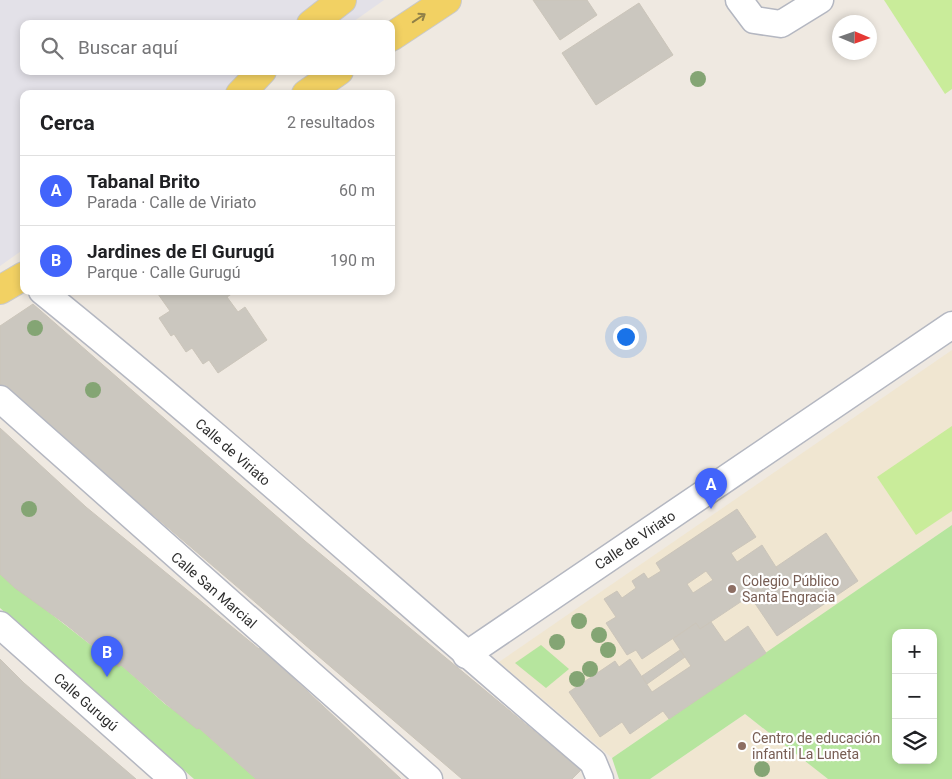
<!DOCTYPE html>
<html lang="es">
<head>
<meta charset="utf-8">
<style>
	body { margin:0; font-family:Roboto,sans-serif; background:#f2f2f2; color:#202124 }
	.controls { position:absolute; right:15px; bottom:15px; display:grid; overflow:hidden; border-radius:10px; box-shadow:0 2px 8px #0003 }
	.controls button { width:45px; height:45px; display:grid; place-items:center; padding:0; border:0; border-bottom:1px solid #e0e0e0; background:#fff; color:#202124; font:25px sans-serif }
	.compass { position:absolute; left:832px; top:15px; width:45px; height:45px; border-radius:50%; background:#fff; box-shadow:0 2px 8px #0003; rotate:92deg }
	.you { position:absolute; left:625px; top:336px; width:18px; height:18px; margin:-12px; border:4px solid #fff; border-radius:50%; background:#1a73e8; box-shadow:0 0 0 8px #1a73e833 }
	.badge { display:grid; place-items:center; width:32px; height:32px; border-radius:50%; background:#4264fb; color:#fff; font-size:16px; font-weight:700 }
	.pin { position:absolute; translate:-50% -41px; filter:drop-shadow(0 1px 2px #0008) }
	.pin::after { content:''; position:absolute; top:26px; width:18px; height:15px; background:inherit; clip-path:polygon(0 0,100% 0,50% 100%) }
	.list { margin:0; padding:0; list-style:none }
	h2 { display:flex; justify-content:space-between; align-items:center; height:65px; margin:0; padding:0 20px; font-size:21px }
	h2 small { font-size:16px; font-weight:400; color:#757577 }
	.list li { display:grid; grid-template-columns:32px 1fr auto; gap:15px; align-items:center; box-sizing:border-box; height:70px; padding:0 20px; border-top:1px solid #e0e0e0 }
	.list b { display:block; font-size:19px; white-space:nowrap }
	.list p { margin:0; font-size:16px; white-space:nowrap; color:#757577 }
	.list em { font-size:16px; font-style:normal; color:#757577 }
	.icon { flex:none; width:28px; height:28px; fill:none; stroke:currentColor; stroke-width:2; stroke-linecap:round; stroke-linejoin:round }
	.map { position:relative; flex:none; width:952px; height:779px; overflow:hidden }
	.search { position:absolute; background:#fff; box-shadow:0 2px 8px #0003; left:20px; top:20px; width:375px; height:55px; display:flex; align-items:center; gap:12px; box-sizing:border-box; padding:0 18px; border-radius:10px; color:#757577; font-size:19px }
	.panel { position:absolute; background:#fff; box-shadow:0 2px 8px #0003; left:20px; top:90px; width:375px; height:205px; border-radius:10px }
	.map>svg:first-child { display:block }
	.industrial { fill:#e3e1e8 }
	.education { fill:#f0e6d1 }
	.green { fill:#b6e59e; fill-rule:evenodd }
	.pitch { fill:#c9ec9a }
	.building { fill:#cbc7bf; stroke:#cbc5ba; fill-rule:evenodd }
	.lines { fill:none; stroke-linecap:round; stroke-linejoin:round }
	.minor-casing { stroke:#b4b7c1; stroke-width:29 }
	.major-casing { stroke:#c9c9c9; stroke-width:30 }
	.minor { stroke:#fff; stroke-width:26 }
	.major { stroke:#f2d163; stroke-width:28 }
	.tree { fill:#84a574 }
	.oneway { stroke:#908048 }
	.education-dot { fill:#8d6e63; stroke:#fff; stroke-width:2 }
	.labels { text-anchor:middle; dominant-baseline:central; stroke-width:4.5; stroke-linejoin:round; paint-order:stroke }
	.street-label { font-size:14px; fill:#2e2e2e; stroke:#fff }
	.education-label { font-size:14px; fill:#785e54; stroke:#fff; text-anchor:start }
</style>
</head>
<body>
<div class="map">
<svg width="952" height="779" viewBox="0 0 952 779">
	<rect width="100%" height="100%" fill="#efe9e1"/>
	<!-- industrial -->
	<polygon class="industrial" points="0,0 384,0 350,24 24,24 24,71 281,71 248,94 24,94 24,249 0,266"/>
	<!-- education -->
	<g class="education">
		<polygon points="952,350 952,525 766,653 612,758 499,662"/>
		<polygon points="745,714 828,779 650,779"/>
	</g>
	<!-- green -->
	<g class="green">
		<path d="M 952,525 L 952,779 L 828,779 L 745,714 L 650,779 L 619,779 L 612,758 ZM 896,633 L 933,633 L 933,760 L 896,760 Z"/>
		<polygon points="0,574 119,667 121,665 165,704 199,728 256,779 194,779 0,608"/>
		<polygon points="541,645 569,669 546,688 515,663"/>
	</g>
	<!-- pitch -->
	<g class="pitch">
		<polygon points="884,0 952,0 952,89 945,94"/>
		<polygon points="952,426 952,511 916,535 877,477"/>
	</g>
	<!-- building -->
	<g class="building">
		<polygon points="533,0 587,0 597,15 560,40"/>
		<polygon points="639,3 673,55 596,105 562,53"/>
		<polygon points="161,291 232,291 233,293 227,297 238,312 245,307 267,340 218,373 209,360 203,364 192,348 186,352 174,334 171,336 159,318 170,311 158,294"/>
		<polygon points="33,304 305,541 581,770 572,779 462,779 0,384 0,326"/>
		<polygon points="0,428 86,507 259,649 260,647 401,779 256,779 199,728 197,729 166,704 121,665 119,667 64,623 15,588 0,574"/>
		<path d="M 737,509 L 756,537 L 731,553 L 737,562 L 762,545 L 781,575 L 700,629 L 696,623 L 642,659 L 636,650 L 627,655 L 606,623 L 616,617 L 604,599 L 617,591 L 622,598 L 636,588 L 632,581 L 644,573 L 648,579 L 661,571 L 656,563 ZM 706,571 L 713,580 L 693,593 L 687,584 Z"/>
		<polygon points="826,533 858,581 777,636 750,596 781,575 776,567"/>
		<polygon points="711,622 725,642 748,626 766,653 669,719 663,711 630,734 622,722 600,737 569,692 615,661 619,667 630,659 652,692 691,666 673,639 696,623 700,629"/>
		<polygon points="680,650 685,657 647,684 642,676"/>
		<polygon points="0,659 24,683 136,779 0,779"/>
	</g>
	<g class="lines">
		<defs>
			<g id="minor">
				<polyline points="739,0 754,20 781,24 820,0"/>
				<path d="M 42,291 C 230,443 409,606 593,762 L 600,779"/>
				<polyline points="0,399 429,779"/>
				<polyline points="0,625 173,779"/>
				<polyline points="466,655 952,325"/>
			</g>
			<g id="major">
				<polyline points="311,24 342,0"/>
				<polyline points="391,37 447,0"/>
				<polyline points="240,94 262,71"/>
				<polyline points="306,94 339,71"/>
				<polyline points="0,290 24,276"/>
			</g>
		</defs>
		<!-- minor casing -->
		<use href="#minor" class="minor-casing"/>
		<!-- major casing -->
		<use href="#major" class="major-casing"/>
		<!-- minor -->
		<use href="#minor" class="minor"/>
		<!-- major -->
		<use href="#major" class="major"/>
	</g>
	<!-- trees -->
	<g class="tree">
		<circle cx="698" cy="79" r="8"/>
		<circle cx="35" cy="328" r="8"/>
		<circle cx="93" cy="390" r="8"/>
		<circle cx="29" cy="509" r="8"/>
		<circle cx="579" cy="621" r="8"/>
		<circle cx="599" cy="635" r="8"/>
		<circle cx="557" cy="642" r="8"/>
		<circle cx="608" cy="650" r="8"/>
		<circle cx="590" cy="669" r="8"/>
		<circle cx="577" cy="679" r="8"/>
		<circle cx="762" cy="769" r="8"/>
	</g>
	<!-- one-way arrows -->
	<defs><path id="oneway-shaft" d="M-6 0H5M1.5-3L5.5 0L1.5 3" fill="none" stroke-width="1.6" stroke-linecap="round" stroke-linejoin="round" transform="scale(1.25)"/></defs>
	<use class="oneway" href="#oneway-shaft" transform="translate(419 18) rotate(-34)"/>
	<!-- markers -->
	<g class="education-dot">
		<circle cx="732" cy="589" r="5"/>
		<circle cx="742" cy="746" r="5"/>
	</g>
	<g class="labels">
		<!-- street labels -->
		<g class="street-label">
			<text transform="translate(233 452) rotate(41)">Calle de Viriato</text>
			<text transform="translate(635 540) rotate(-34)">Calle de Viriato</text>
			<text transform="translate(214 590) rotate(41)">Calle San Marcial</text>
			<text transform="translate(86 702) rotate(41)">Calle Gurugú</text>
		</g>
		<!-- education labels -->
		<g class="education-label">
			<text x="742" y="581">Colegio Público<tspan x="742" dy="16">Santa Engracia</tspan></text>
			<text x="752" y="738">Centro de educación<tspan x="752" dy="16">infantil La Luneta</tspan></text>
		</g>
	</g>
</svg>
<div class="controls">
<button>+</button>
<button>−</button>
<button><svg class="icon" aria-label="layers" viewBox="0 0 24 24"><path d="M12 4l9 5-9 5-9-5zM3 14l9 5 9-5"/></svg></button>
</div>
<svg class="compass" viewBox="-18 -18 36 36"><path d="M0-13l5 13h-10z" fill="#e53935"/><path d="M0 13l5-13h-10z" fill="#757577"/></svg>
<div class="you"></div>
<div class="pin badge" style="left:711px;top:509px">A</div>
<div class="pin badge" style="left:107px;top:677px">B</div>
<div class="search"><svg class="icon" aria-label="search" viewBox="0 0 24 24"><circle cx="10" cy="10" r="6"/><path d="M15 15l6 6"/></svg>Buscar aquí</div>
<section class="panel">
<h2>Cerca<small>2 resultados</small></h2>
<ul class="list">
<li><span class="badge">A</span><div><b>Tabanal Brito</b><p>Parada · Calle de Viriato</p></div><em>60 m</em></li>
<li><span class="badge">B</span><div><b>Jardines de El Gurugú</b><p>Parque · Calle Gurugú</p></div><em>190 m</em></li>
</ul>
</section>
</div>
</body>
</html>
